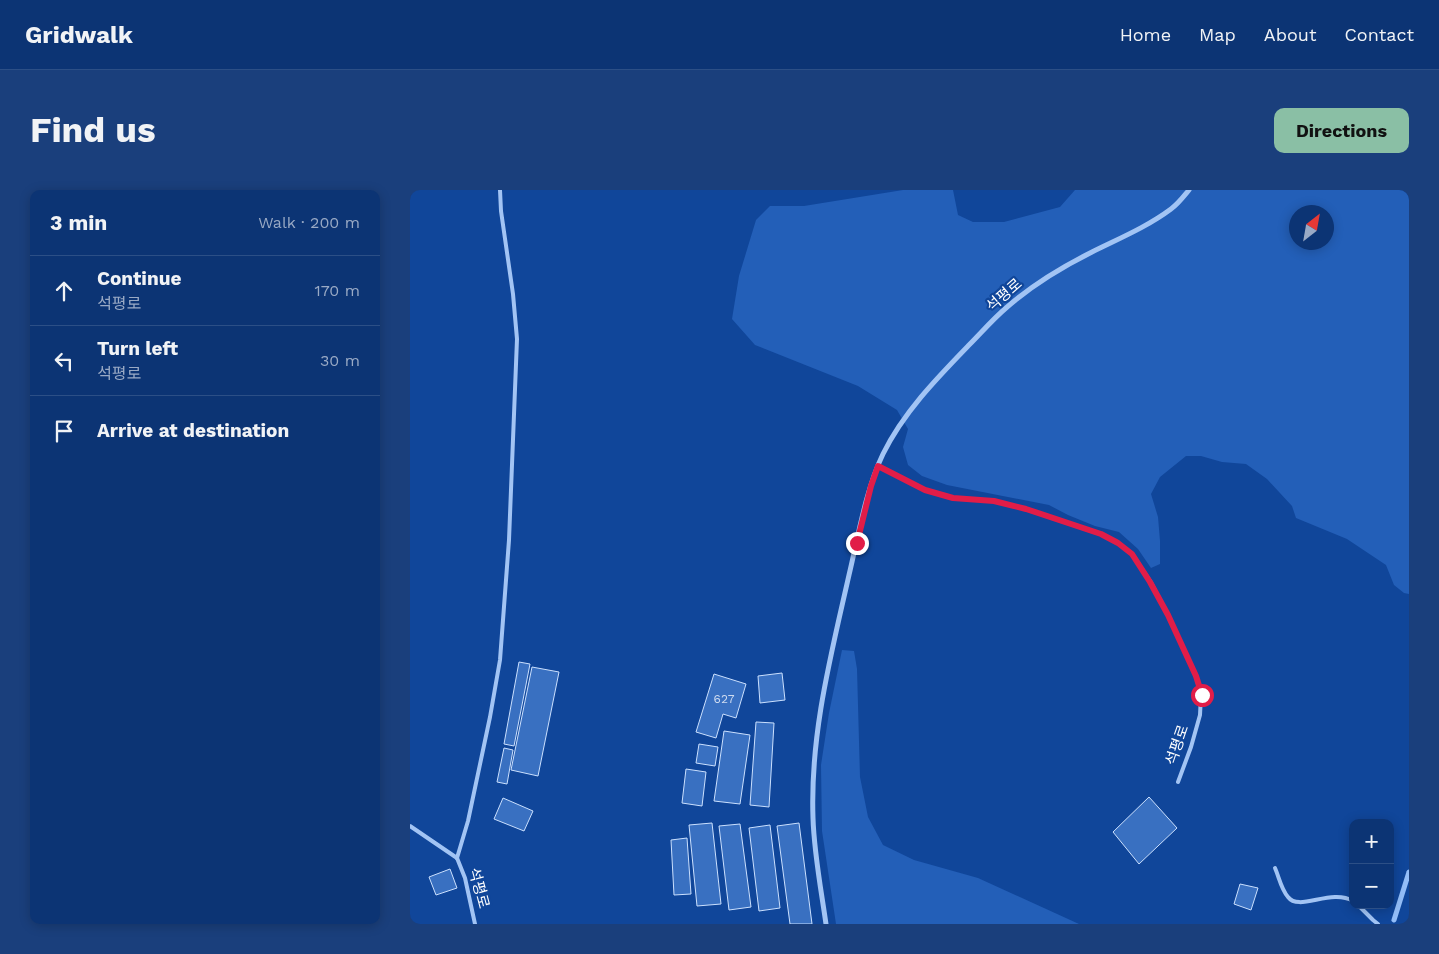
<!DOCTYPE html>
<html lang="en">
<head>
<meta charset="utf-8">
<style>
	body { margin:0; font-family:"Work Sans","Noto Sans KR",sans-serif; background:#1a3f7c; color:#f1f3f6 }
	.controls { position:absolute; right:15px; bottom:15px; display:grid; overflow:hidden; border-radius:10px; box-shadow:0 2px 12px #0003 }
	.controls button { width:45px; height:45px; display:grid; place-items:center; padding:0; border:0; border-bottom:1px solid #2c4f86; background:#0c3474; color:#f1f3f6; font:25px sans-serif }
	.compass { position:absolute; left:879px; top:15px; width:45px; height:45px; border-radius:50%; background:#0c3474; box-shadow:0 2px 12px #0003; rotate:31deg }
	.stop { position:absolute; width:15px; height:15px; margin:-11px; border:4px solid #e11d48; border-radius:50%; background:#fff }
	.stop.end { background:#e11d48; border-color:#fff; box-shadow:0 1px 5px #0008 }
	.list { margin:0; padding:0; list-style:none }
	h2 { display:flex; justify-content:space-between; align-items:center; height:65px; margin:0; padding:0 20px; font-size:21px }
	h2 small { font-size:16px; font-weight:400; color:#9aaac5 }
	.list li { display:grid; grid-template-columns:32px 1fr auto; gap:15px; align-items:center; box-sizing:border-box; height:70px; padding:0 20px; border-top:1px solid #2c4f86 }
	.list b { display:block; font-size:19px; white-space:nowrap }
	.list p { margin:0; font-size:16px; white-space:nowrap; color:#9aaac5 }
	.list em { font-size:16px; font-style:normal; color:#9aaac5 }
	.icon { flex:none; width:28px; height:28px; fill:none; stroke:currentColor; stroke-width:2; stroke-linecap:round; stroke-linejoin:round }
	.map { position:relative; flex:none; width:999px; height:734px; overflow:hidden; border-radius:10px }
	header { display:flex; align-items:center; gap:30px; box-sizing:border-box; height:70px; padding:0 25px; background:#0c3474; border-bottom:1px solid #2c4f86 }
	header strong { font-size:24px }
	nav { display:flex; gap:28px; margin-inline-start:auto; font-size:18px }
	.intro { display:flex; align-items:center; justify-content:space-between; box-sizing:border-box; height:120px; padding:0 30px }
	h1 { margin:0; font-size:35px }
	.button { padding:12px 22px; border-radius:10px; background:#8abfa5; color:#111; font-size:18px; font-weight:700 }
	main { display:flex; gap:30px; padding:0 30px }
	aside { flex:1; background:#0c3474; border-radius:10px; box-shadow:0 2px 12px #0003 }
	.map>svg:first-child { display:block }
	.green { fill:#235fb8; fill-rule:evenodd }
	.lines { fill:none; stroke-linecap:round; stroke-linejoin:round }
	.stream { stroke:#94bef8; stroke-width:5 }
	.building { fill:#3970c1; stroke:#cbe0fe }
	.service { stroke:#a2c4f4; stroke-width:4 }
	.minor { stroke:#a2c4f4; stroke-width:5 }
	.route { stroke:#e11d48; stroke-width:6 }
	.labels { text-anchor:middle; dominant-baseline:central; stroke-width:4.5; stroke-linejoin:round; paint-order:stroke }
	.number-label { font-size:12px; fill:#cedbf0 }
	.street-label { font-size:15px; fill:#fff; stroke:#10469a }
</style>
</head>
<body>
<header>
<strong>Gridwalk</strong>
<nav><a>Home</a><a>Map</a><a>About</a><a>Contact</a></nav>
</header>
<div class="intro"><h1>Find us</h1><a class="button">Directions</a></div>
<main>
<aside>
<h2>3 min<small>Walk · 200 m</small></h2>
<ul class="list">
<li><svg class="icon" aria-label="ahead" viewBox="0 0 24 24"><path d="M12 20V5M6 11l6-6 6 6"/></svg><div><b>Continue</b><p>석평로</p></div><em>170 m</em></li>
<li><svg class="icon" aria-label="left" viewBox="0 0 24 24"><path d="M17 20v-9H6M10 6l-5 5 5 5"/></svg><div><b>Turn left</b><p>석평로</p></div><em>30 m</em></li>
<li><svg class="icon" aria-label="arrive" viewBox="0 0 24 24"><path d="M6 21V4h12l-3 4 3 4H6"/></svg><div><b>Arrive at destination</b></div></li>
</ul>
</aside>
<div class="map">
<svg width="999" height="734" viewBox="0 0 999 734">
	<rect width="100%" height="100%" fill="#10469a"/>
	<!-- green -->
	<g class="green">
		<path d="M 493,0 L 543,0 L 548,25 L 563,32 L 594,32 L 650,17 L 665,0 L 999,0 L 999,404 L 994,403 L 984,395 L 976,375 L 937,349 L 886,328 L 882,316 L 857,289 L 836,274 L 812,272 L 791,266 L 776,266 L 750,287 L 741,304 L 748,327 L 750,351 L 750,374 L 741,378 L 728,359 L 709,342 L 685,336 L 658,325 L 639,315 L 537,295 L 512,286 L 498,275 L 493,257 L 498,239 L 487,220 L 448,196 L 345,155 L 322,129 L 329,86 L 346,30 L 360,16 L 394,16 ZM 886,22 L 916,22 L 916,52 L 886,52 Z"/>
		<polygon points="432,460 444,461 447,479 450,587 458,627 473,655 504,670 568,688 669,734 426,734 412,641 411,575 419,523"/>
	</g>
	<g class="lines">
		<!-- stream -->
		<polyline class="stream" points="984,730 999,682"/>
	</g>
	<!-- building -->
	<g class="building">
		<polygon points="109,472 120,474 104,556 94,554"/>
		<polygon points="122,477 149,482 128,586 101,580"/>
		<polygon points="372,483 375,510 350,513 348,486"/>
		<polygon points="304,484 336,494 326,528 313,524 306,548 286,542"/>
		<polygon points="346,532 364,533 359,617 340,615"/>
		<polygon points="314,541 340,545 330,614 304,611"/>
		<polygon points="289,554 308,557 305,576 286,573"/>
		<polygon points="94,558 103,560 97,594 87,592"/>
		<polygon points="276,579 296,582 292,616 272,613"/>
		<polygon points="739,607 767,638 729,674 703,642"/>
		<polygon points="93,608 123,621 114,641 84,629"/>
		<polygon points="302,633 311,714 287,716 279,635"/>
		<polygon points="389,633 402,734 380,734 367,636"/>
		<polygon points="330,634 341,717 319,720 309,636"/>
		<polygon points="360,635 370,718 349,721 339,638"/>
		<polygon points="277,648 281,704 264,705 261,650"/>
		<polygon points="40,679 47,698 26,705 19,687"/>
		<polygon points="830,694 848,698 841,720 824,714"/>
	</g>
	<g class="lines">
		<!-- service -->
		<g class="service">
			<polyline points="468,276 515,300 543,308 584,311 616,319 691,344 708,353 722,364 740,391 758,425 786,486 791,505 790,525 781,557 768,592"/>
			<polyline points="0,636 47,668"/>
			<polyline points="47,668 58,631 80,527 90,470 99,350 107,149 103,104 91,21 90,0"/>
			<polyline points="47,668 55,688 65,734"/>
			<path d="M 865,678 C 869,687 871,699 878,707 C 889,722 921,698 943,711"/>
			<polyline points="948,715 963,730 968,734"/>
		</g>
		<!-- minor -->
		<path class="minor" d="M 416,734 C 411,699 404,663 403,628 C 400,544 421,465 439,385 C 448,347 456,299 473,264 C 493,223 526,189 558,156 C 571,143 583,129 596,118 C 622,95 652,77 682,62 C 708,49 737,37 761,19 C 768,14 774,6 779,0"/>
	</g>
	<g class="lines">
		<!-- route -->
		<polyline class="route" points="447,353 461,296 468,276 515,300 543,308 584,311 616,319 691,344 708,353 722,364 740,392 758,425 786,486 792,505"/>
	</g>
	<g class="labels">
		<!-- number labels -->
		<g class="number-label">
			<text x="314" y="509">627</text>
		</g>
		<!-- street labels -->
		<g class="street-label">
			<text transform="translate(594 105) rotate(-41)">석평로</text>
			<text transform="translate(767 555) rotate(-71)">석평로</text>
			<text transform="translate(69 698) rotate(75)">석평로</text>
		</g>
	</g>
</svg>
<div class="controls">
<button>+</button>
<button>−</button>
</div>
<svg class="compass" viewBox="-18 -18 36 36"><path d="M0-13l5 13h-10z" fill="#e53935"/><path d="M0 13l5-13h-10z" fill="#9aaac5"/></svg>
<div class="stop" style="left:792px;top:505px"></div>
<div class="stop end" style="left:447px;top:353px"></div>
</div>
</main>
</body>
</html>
